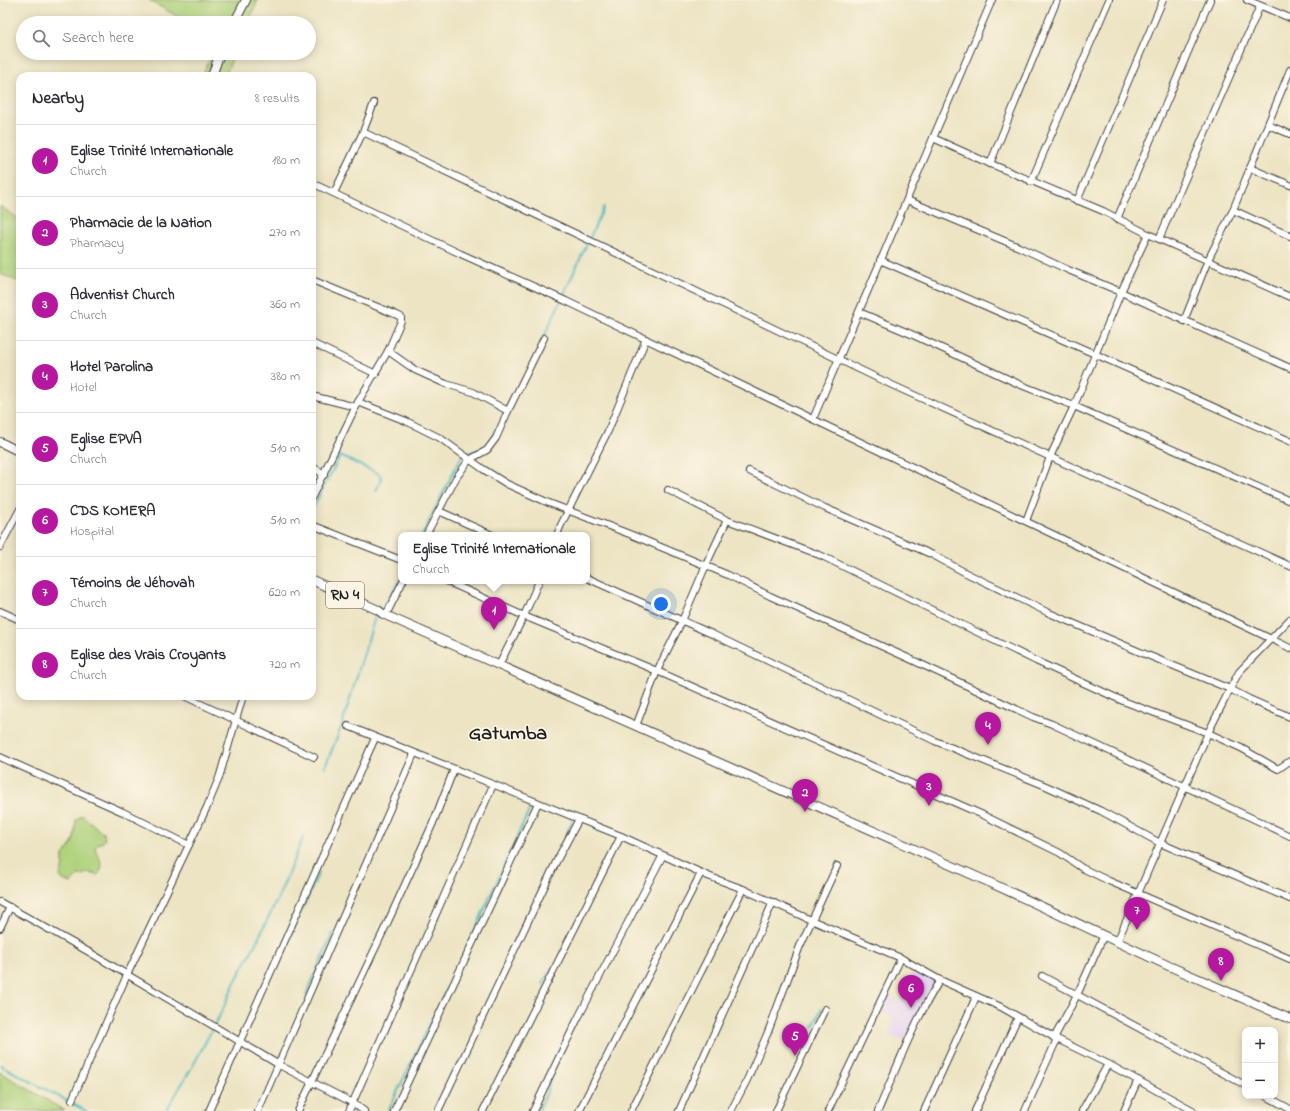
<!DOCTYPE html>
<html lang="en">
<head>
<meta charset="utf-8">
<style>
	body { margin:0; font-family:"Indie Flower",sans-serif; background:#f2f2f3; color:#2b2b33 }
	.controls { position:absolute; right:12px; bottom:12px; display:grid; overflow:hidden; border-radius:8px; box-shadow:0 2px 10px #0003 }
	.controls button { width:36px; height:36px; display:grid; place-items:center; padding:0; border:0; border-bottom:1px solid #e1e1e2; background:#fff; color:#2b2b33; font:20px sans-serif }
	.you { position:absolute; left:661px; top:604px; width:14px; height:14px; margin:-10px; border:3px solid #fff; border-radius:50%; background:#1a73e8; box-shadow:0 0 0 6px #1a73e833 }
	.badge { display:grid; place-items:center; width:26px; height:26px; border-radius:50%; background:#b5179e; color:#fff; font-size:13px; font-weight:700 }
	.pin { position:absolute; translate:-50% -33px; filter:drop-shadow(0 1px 2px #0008) }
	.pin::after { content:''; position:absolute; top:21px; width:14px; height:12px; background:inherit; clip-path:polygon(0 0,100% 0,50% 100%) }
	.popup { position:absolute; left:398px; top:532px; width:192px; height:52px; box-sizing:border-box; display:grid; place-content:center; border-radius:8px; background:#fff; filter:drop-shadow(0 1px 3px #0005); font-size:13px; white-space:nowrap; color:#7c7c81 }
	.popup b { font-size:15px; color:#2b2b33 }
	.popup::after { content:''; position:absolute; left:50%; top:100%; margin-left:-8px; border:8px solid transparent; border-top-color:#fff }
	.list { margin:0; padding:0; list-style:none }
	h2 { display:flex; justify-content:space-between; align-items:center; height:52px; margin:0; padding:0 16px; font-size:17px }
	h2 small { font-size:13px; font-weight:400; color:#7c7c81 }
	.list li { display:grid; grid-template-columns:26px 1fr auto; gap:12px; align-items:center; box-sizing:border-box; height:72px; padding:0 16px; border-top:1px solid #e1e1e2 }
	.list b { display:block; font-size:15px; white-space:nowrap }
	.list p { margin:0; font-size:13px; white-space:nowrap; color:#7c7c81 }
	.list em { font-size:13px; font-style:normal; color:#7c7c81 }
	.icon { flex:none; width:22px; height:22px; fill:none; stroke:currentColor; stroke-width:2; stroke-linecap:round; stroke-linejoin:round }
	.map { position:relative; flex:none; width:1290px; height:1111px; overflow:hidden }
	.search { position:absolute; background:#fff; box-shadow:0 2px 10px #0003; left:16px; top:16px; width:300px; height:44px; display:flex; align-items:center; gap:10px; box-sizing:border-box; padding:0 14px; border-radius:22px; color:#7c7c81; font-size:15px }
	.panel { position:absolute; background:#fff; box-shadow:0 2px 10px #0003; left:16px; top:72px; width:300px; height:628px; border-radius:12px }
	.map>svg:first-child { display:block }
	.built { fill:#e4d3f2 }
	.green { fill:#aed17a; stroke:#65764b }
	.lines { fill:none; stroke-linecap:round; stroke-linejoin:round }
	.stream { stroke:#49b8c1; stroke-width:2 }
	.minor-casing { stroke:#3b3a35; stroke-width:8 }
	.major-casing { stroke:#3b3a35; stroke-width:10 }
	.minor { stroke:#fff; stroke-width:6 }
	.major { stroke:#fff; stroke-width:8 }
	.labels { text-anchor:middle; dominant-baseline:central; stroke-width:3.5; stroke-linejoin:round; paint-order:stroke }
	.shield { fill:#fcf5e5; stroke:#5f5d58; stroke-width:1 }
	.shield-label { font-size:15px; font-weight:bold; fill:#1c1c1c }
	.district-label { font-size:20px; font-weight:bold; fill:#1c1c1c; stroke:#fcf5e5 }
</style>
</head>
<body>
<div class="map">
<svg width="1290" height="1111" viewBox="0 0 1290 1111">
	<rect width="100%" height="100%" fill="#fcf5e5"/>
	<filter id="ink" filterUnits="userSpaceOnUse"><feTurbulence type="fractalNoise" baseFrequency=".025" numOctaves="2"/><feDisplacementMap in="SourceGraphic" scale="8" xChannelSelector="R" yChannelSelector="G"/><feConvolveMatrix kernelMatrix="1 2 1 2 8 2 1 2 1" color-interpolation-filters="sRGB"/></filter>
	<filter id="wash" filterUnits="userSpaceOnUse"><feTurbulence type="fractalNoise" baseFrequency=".012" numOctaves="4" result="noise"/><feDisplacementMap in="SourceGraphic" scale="16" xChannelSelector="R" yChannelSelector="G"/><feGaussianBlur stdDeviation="0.9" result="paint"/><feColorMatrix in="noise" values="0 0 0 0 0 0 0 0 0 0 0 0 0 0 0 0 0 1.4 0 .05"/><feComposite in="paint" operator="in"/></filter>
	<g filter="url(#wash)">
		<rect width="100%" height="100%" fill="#ece4c3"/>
		<!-- built -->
		<polygon class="built" points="914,969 935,980 904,1041 888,1035 895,1018 876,1010 884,994 900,1001"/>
		<!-- green -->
		<g class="green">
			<polygon points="149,0 258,0 248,23 188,23"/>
			<polygon points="212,53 235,53 225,76 202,76"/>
			<polygon points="0,206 20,220 20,282 0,274"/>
			<path d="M 82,815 L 104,834 L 105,839 L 103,842 L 98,844 L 95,847 C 97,857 108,866 97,875 L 87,872 L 83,875 L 78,875 L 71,883 L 63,880 L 60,876 L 63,866 L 63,855 L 71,845 L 74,838 L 76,820 Z"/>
			<polygon points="0,1072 65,1111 0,1111"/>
		</g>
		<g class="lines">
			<!-- stream -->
			<g class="stream">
				<polyline points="544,337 604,207"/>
				<polyline points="502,416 510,401"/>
				<polyline points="489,443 497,428"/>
				<polyline points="314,506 340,456 379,474 382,478 376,491"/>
				<polyline points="422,535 461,457 465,454 486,447"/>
				<polyline points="381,611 385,606 401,577"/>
				<polyline points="325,767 342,725 375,617"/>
				<polyline points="561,846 572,821"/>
				<polyline points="431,933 447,897"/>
				<polyline points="277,966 319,872"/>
				<polyline points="543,984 551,969"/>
				<polyline points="306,995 333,933"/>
				<polyline points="813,1027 822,1008"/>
				<polyline points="0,1065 86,1111"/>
				<polyline points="166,1111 195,1062 224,1007 235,982 256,943 278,898 304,835"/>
				<polyline points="388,1111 471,939 532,804"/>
				<polyline points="538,1111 547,1092 549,1083"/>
			</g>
		</g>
	</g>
	<g filter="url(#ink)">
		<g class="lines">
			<defs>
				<g id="minor">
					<polyline points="1247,0 1290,18"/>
					<polyline points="1268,125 1290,134"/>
					<polyline points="363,132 374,103"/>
					<polyline points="933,138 984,161 1103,211 1148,234 1290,297"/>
					<polyline points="990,164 1057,0"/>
					<polyline points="1250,168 1290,185"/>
					<polyline points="1031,182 1109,0"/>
					<polyline points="312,183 461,254 566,301 1290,648"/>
					<polyline points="334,193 363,132 892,385 1290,566"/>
					<polyline points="907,200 1019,247 1066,269 1121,292 1290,368"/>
					<polyline points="1077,201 1163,0"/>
					<polyline points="1233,210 1290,236"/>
					<polyline points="1117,219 1210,0"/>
					<polyline points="1159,239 1260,6"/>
					<polyline points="880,260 1095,354 1290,441"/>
					<polyline points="312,280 397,315 401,317 401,321 388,351 358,402 312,497"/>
					<polyline points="859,312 911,334 1021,385 1074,406 1290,501"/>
					<polyline points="1184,321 1208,260 1233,210 1290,70"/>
					<polyline points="312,343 376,374"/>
					<polyline points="388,351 415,370 446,384 473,392 508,411"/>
					<polyline points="312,396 356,407"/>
					<polyline points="358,402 406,421 440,438 483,469 507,484 549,503 632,535 728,575 770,596 908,658 1033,717 1052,724 1290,836"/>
					<polyline points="813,419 992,0"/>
					<polyline points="312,466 324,475"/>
					<polyline points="749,471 825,508 933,555 966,573 1047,612 1140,652 1230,689 1249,699 1290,717"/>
					<polyline points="668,490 727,520 822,556 1036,661 1123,701 1208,733 1241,748 1278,769 1290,761"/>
					<polyline points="439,511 492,535"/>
					<polyline points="1026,521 1050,457 1074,406 1121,292 1148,234"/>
					<polyline points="312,525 401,560"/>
					<polyline points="426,535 456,478 469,460 487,450 496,438 508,411 544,338"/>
					<polyline points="557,535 560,527 608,431 646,339"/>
					<polyline points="0,547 20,509"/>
					<polyline points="587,578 712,634 935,741 1046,786 1101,811 1160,843 1290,899"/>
					<polyline points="446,581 524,616 657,671 983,815 1060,853 1082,868 1109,881 1290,959"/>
					<polyline points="0,611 20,620"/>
					<polyline points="386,615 403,581"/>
					<polyline points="499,665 524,616 539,581"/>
					<polyline points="184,696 314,757"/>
					<polyline points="348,726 621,836 708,876 743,889 811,920 901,958 940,980 1001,1007 1057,1039 1108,1064 1194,1111"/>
					<polyline points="636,726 657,671 682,621 706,565 727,520"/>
					<polyline points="0,757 123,812 189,845"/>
					<polyline points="0,902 89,952 281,1066 353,1103 364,1111"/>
					<polyline points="0,928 10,907"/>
					<polyline points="1117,942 1208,733 1230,689 1239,672 1290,619"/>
					<polyline points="1042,976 1245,1085"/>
					<polyline points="1054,1038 1077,995 1104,935"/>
					<polyline points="1266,1096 1290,1109"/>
					<polyline points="72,1100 127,975 207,807 219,778 243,696"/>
					<polyline points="209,1111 375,738"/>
					<polyline points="258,1111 414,754"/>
					<polyline points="298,1111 392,913 433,823 454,769"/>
					<polyline points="349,1111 493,785"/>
					<polyline points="394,1111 538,803"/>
					<polyline points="438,1111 557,860 579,819"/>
					<polyline points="483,1111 621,836"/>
					<polyline points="533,1111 577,1020 663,855"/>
					<polyline points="579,1111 701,873"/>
					<polyline points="631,1111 673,1027 743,889"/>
					<polyline points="679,1111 773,902"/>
					<polyline points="731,1111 747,1080 768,1032 800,946 837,866"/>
					<polyline points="776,1111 825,1009"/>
					<polyline points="828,1111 901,958"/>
					<path d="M 878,1111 C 897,1067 914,1021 940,980"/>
					<polyline points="924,1111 976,997"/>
					<polyline points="975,1111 1018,1017"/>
					<polyline points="1025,1111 1057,1039"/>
					<polyline points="1082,1111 1108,1064"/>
					<polyline points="1124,1111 1138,1080"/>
				</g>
				<g id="major">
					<polyline points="234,23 246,0"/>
					<polyline points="212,76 220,53"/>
					<polyline points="0,442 20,452"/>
					<polyline points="312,580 378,610 383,614 991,883 1169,966 1290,1019"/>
				</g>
			</defs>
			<!-- minor casing -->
			<use href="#minor" class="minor-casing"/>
			<!-- major casing -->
			<use href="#major" class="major-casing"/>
			<!-- minor -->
			<use href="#minor" class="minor"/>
			<!-- major -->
			<use href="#major" class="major"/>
		</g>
	</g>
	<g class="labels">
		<!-- shield labels -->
		<rect class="shield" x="326" y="582" width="38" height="26" rx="3"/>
		<g class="shield-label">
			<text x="345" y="595">RN 4</text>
		</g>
		<!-- district labels -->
		<g class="district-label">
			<text x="508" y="734">Gatumba</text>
		</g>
	</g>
</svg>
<div class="controls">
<button>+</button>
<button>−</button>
</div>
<div class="you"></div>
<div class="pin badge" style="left:494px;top:630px">1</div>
<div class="popup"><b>Eglise Trinité Internationale</b>Church</div>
<div class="pin badge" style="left:805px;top:812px">2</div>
<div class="pin badge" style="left:929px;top:806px">3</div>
<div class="pin badge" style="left:988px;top:745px">4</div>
<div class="pin badge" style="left:795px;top:1056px">5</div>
<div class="pin badge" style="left:911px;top:1008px">6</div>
<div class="pin badge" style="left:1137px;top:930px">7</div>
<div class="pin badge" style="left:1221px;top:981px">8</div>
<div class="search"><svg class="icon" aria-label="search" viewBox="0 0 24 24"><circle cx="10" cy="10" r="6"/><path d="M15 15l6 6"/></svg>Search here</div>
<section class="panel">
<h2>Nearby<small>8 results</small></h2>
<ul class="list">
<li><span class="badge">1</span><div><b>Eglise Trinité Internationale</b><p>Church</p></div><em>180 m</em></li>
<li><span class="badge">2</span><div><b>Pharmacie de la Nation</b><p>Pharmacy</p></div><em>270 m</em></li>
<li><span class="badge">3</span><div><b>Adventist Church</b><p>Church</p></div><em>360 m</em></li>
<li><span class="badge">4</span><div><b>Hotel Parolina</b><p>Hotel</p></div><em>380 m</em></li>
<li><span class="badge">5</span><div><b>Eglise EPVA</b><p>Church</p></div><em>510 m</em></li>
<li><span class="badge">6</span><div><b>CDS KOMERA</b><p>Hospital</p></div><em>510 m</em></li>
<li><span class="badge">7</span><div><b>Témoins de Jéhovah</b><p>Church</p></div><em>620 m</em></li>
<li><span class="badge">8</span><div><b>Eglise des Vrais Croyants</b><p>Church</p></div><em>720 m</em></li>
</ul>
</section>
</div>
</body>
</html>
